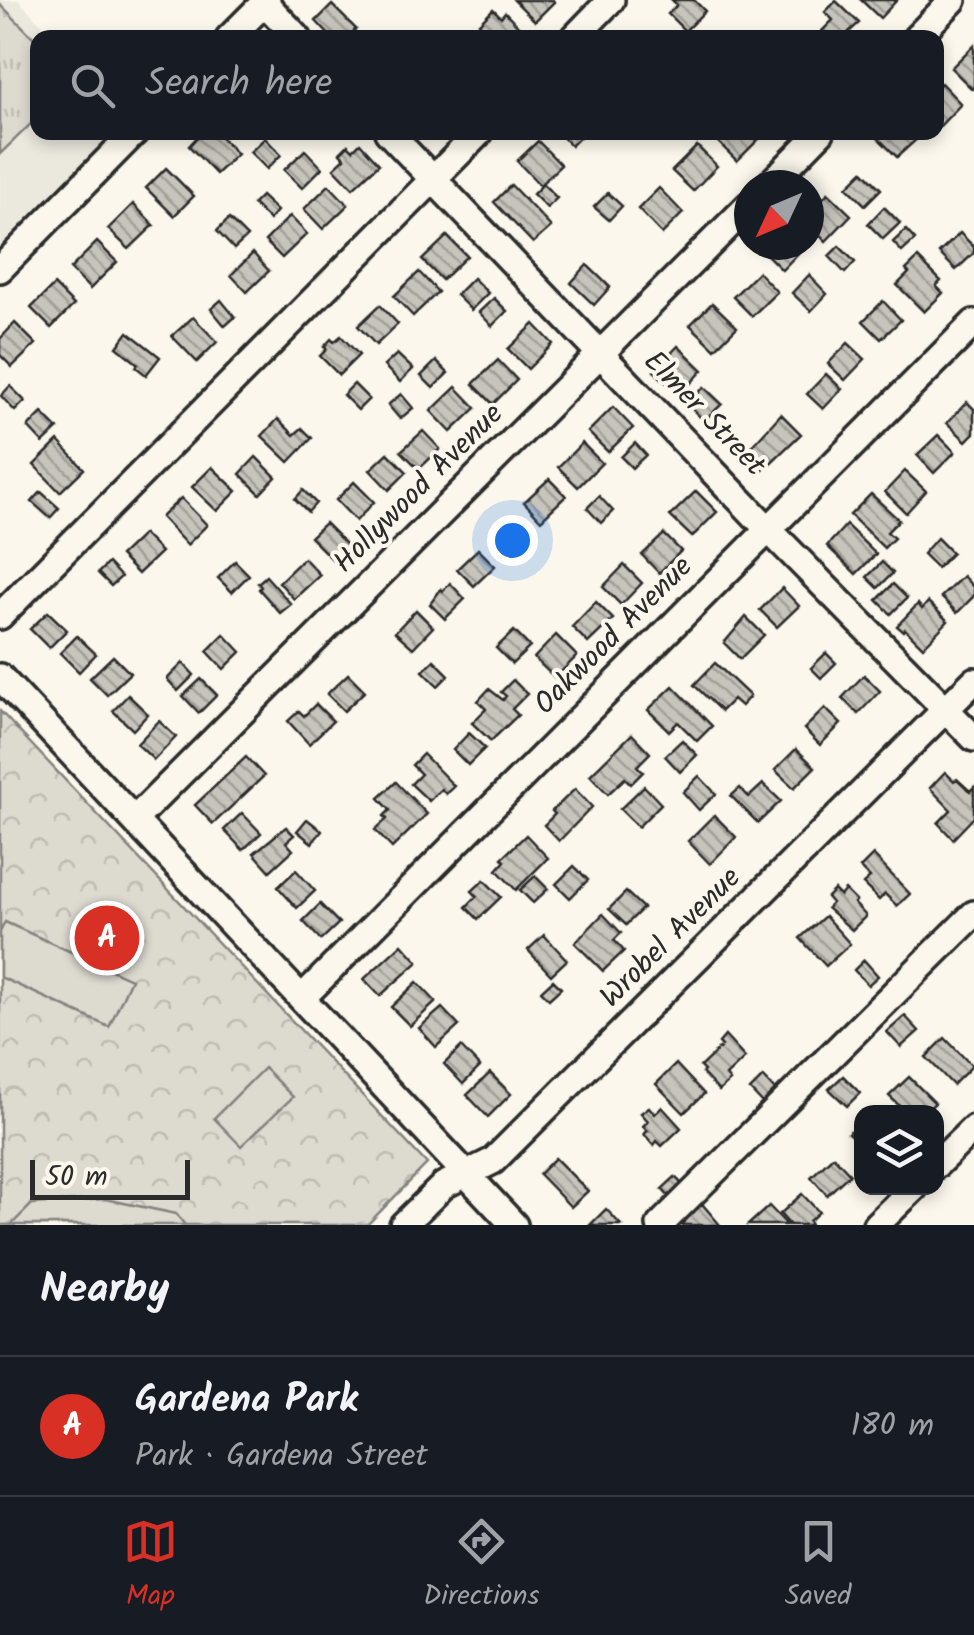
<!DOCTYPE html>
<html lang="en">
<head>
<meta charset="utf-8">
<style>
	body { margin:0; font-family:Kalam,sans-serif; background:#20242c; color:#f1f3f6 }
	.controls { position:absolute; right:30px; bottom:30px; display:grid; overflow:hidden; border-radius:20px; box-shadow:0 5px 15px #0003 }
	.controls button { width:90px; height:90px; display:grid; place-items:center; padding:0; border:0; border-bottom:2px solid #363941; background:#171b24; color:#f1f3f6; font:50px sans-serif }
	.compass { position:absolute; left:734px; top:170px; width:90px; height:90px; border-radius:50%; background:#171b24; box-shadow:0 5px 15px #0003; rotate:226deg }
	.scale { position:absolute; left:30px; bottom:25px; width:160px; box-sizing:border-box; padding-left:10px; border:5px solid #2b2b2b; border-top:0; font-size:28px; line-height:35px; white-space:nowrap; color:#2b2b2b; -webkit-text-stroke:8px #fbf7ec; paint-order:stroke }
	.you { position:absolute; left:512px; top:540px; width:35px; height:35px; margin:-25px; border:8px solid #fff; border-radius:50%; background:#1a73e8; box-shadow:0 0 0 15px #1a73e833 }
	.badge { display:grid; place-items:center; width:65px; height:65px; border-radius:50%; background:#d93025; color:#fff; font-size:32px; font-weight:700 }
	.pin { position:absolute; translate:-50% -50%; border:5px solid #fff; box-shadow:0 2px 10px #0006 }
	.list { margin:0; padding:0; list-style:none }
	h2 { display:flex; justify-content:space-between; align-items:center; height:130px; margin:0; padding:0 40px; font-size:42px }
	h2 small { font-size:32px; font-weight:400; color:#9ea1a6 }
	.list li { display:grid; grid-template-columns:65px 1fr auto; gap:30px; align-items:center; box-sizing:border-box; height:140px; padding:0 40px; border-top:2px solid #363941 }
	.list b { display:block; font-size:38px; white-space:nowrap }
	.list p { margin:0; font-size:32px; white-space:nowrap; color:#9ea1a6 }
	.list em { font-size:32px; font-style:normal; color:#9ea1a6 }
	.icon { flex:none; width:55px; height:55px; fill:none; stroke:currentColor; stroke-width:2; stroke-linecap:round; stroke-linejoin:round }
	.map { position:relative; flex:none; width:974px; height:1225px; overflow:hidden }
	.search { position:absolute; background:#171b24; box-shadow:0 5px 15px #0003; left:30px; right:30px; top:30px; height:110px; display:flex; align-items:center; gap:25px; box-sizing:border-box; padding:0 35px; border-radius:20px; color:#9ea1a6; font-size:38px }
	.sheet { height:270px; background:#171b24 }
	nav { display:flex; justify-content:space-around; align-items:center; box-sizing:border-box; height:140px; border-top:2px solid #363941; background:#171b24; font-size:28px; color:#9ea1a6 }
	nav a { display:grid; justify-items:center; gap:5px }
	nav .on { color:#d93025 }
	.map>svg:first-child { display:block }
	.built { fill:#ebe8de }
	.grass { fill:url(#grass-tufts); stroke:#84827e; stroke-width:2.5 }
	.park { fill:url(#park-crowns); stroke:#84827e; stroke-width:2.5 }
	.pitch { fill:#dddad0; stroke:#84827e; stroke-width:2.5 }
	.building { fill:url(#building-back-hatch); stroke:#2b2b2b; stroke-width:2.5 }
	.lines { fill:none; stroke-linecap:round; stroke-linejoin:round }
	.minor-casing { stroke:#2b2b2b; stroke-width:32 }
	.minor { stroke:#fbf7ec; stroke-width:25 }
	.labels { text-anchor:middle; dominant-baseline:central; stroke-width:8; stroke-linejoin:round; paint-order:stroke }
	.street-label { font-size:30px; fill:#2b2b2b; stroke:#fbf7ec }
</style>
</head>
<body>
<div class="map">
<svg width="974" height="1225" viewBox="0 0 974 1225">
	<defs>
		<pattern id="grass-tufts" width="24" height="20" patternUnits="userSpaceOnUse" patternTransform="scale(2.5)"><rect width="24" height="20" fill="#dddad0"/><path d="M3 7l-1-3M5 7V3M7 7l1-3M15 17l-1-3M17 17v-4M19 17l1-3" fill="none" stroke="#bebbb3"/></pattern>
		<pattern id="park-crowns" width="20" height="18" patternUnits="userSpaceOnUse" patternTransform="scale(2.5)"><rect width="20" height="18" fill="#dddad0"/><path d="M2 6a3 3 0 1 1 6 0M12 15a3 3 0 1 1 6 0" fill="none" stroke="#bebbb3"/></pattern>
		<pattern id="building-back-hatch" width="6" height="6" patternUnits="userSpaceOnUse" patternTransform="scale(2.5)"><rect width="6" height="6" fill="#c7c4bc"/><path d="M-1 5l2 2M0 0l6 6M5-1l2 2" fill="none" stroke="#a29f99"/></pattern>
	</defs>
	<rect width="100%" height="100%" fill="#fbf7ec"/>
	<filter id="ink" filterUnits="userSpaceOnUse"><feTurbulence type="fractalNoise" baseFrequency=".01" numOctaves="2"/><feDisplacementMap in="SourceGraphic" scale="20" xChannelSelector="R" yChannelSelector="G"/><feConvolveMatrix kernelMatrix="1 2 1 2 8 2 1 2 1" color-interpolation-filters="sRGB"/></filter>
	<g filter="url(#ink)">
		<!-- built -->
		<polygon class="built" points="0,0 18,0 54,37 38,38 38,132 112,133 0,245"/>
		<!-- grass -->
		<polygon class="grass" points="0,4 38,42 37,118 0,154"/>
		<!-- park -->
		<polygon class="park" points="0,711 427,1164 367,1225 0,1225"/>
		<!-- pitch -->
		<g class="pitch">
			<polygon points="5,922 131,979 109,1027 0,977 0,932"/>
			<polygon points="264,1068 293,1097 241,1146 214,1118"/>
			<polygon points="105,1199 176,1214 185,1225 11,1225 32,1204"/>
		</g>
		<!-- building -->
		<g class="building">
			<polygon points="514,0 553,0 554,2 535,21"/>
			<polygon points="672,0 694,0 705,11 685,31 668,14 677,5"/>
			<polygon points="861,0 897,0 880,18"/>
			<polygon points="836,1 859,23 849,32 853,35 850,38 829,38 822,31 833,20 825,12"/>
			<polygon points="332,5 356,29 347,38 332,38 316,21"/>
			<polygon points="493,9 501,17 505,12 522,30 515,38 493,38 479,23"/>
			<polygon points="974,45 974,87 972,89 951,68"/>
			<polygon points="941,83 961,104 937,129 936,88"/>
			<polygon points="202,132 216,132 237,154 216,174 189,146"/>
			<polygon points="558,132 585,132 571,146"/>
			<polygon points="727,132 752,132 759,139 737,161 718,142"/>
			<polygon points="881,132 913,132 918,138 897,157 877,137"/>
			<polygon points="265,138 281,155 267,169 250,152"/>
			<polygon points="538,141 561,165 540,185 517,161"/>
			<polygon points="360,143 379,164 353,188 334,168 345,158 340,153 348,145 353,150"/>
			<polygon points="697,146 717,166 693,191 672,171"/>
			<polygon points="305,150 322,168 302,188 284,170"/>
			<polygon points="166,168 194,196 174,216 146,188"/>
			<polygon points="863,171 881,189 865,205 847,187"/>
			<polygon points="543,184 557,198 547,208 533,194"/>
			<polygon points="329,185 348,205 323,229 304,209"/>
			<polygon points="511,185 551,227 533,243 494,202"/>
			<polygon points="659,188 683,213 662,234 638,209"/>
			<polygon points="608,193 622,206 609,220 594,207"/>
			<polygon points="828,193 851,215 826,241 809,224 809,213"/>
			<polygon points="261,196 277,211 269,220 253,204"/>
			<polygon points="133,204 154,225 129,249 108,229"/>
			<polygon points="884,207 900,223 883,239 868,224"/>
			<polygon points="290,216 307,234 282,258 265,241"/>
			<polygon points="229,219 247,237 234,249 217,231"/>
			<polygon points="906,230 915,240 902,252 893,242"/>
			<polygon points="960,233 974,247 974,253 956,270 939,253"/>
			<polygon points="447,236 467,256 442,280 422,260"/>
			<polygon points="97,242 117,262 90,289 70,269"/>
			<polygon points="773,245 800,245 803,248 782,270 765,253"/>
			<polygon points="839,246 855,262 845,273 829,256"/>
			<polygon points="253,253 269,271 247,292 231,275"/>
			<polygon points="918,258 941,281 936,286 943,293 924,312 897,285 909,273 906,270"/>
			<polygon points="587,265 610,287 594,305 571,283"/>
			<polygon points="419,272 438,292 413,316 394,296"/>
			<polygon points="758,272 777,292 752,316 733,297"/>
			<polygon points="809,275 827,294 811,311 792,293"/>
			<polygon points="473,278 488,293 471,310 456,295"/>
			<polygon points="54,285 74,305 51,328 31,308"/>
			<polygon points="494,298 507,311 492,326 479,312"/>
			<polygon points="221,300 235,317 225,326 211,309"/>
			<polygon points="883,301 901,320 881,339 863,321"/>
			<polygon points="712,303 737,327 715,349 690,325"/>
			<polygon points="380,305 398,324 376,345 358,326"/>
			<polygon points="193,317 217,342 197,362 172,336"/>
			<polygon points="15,323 36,344 12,367 0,355 0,339"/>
			<polygon points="534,324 553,344 528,369 508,349"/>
			<polygon points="128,332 160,357 146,375 136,367 138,364 117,347"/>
			<polygon points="341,336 359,355 339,375 320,356 327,349 324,347 331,339 334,342"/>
			<polygon points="848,343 865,359 845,380 828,364"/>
			<polygon points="678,346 703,370 689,385 684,380 674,390 654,371"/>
			<polygon points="397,354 413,369 400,382 384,366"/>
			<polygon points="498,360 517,380 493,404 473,384"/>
			<polygon points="436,361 448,373 433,388 421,376"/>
			<polygon points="826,374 842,389 823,409 807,394"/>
			<polygon points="354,384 369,399 358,410 343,395"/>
			<polygon points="10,386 25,401 15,411 1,396"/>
			<polygon points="456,387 476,408 451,432 431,411"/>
			<polygon points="704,387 722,404 704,421 687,404"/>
			<polygon points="401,394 413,408 400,419 388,405"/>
			<polygon points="967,402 974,409 974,433 966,441 947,423"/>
			<polygon points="613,407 633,428 608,452 588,432"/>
			<polygon points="42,413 58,429 43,443 28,427"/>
			<polygon points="781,414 801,434 759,474 741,458"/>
			<polygon points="278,419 294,435 302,428 312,438 289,462 262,436"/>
			<polygon points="423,431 440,449 419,469 401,451"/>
			<polygon points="938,435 955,452 934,473 917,455"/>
			<polygon points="58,441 84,469 60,492 34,465"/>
			<polygon points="582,443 602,463 578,487 558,467"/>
			<polygon points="635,443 646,455 632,468 621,457"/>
			<polygon points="388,453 407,472 389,490 370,470"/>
			<polygon points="256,457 276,477 260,494 240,474"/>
			<polygon points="212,467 237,491 217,511 192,487"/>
			<polygon points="905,471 926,491 906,513 885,492"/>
			<polygon points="549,479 566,496 541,520 524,502"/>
			<polygon points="354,482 374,502 356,521 336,500"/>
			<polygon points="303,490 316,503 308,512 295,499"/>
			<polygon points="696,491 717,512 692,537 670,516"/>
			<polygon points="41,492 59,508 50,518 32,502"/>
			<polygon points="871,494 899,520 887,532 894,538 884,548 850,515"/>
			<polygon points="599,496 613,511 601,523 587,508"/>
			<polygon points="181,498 207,525 187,545 161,517"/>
			<polygon points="514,516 533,535 511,556 493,538"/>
			<polygon points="325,523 353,551 339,566 310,537"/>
			<polygon points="846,525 876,554 856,574 827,546"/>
			<polygon points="143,534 161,552 138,574 120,556"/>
			<polygon points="664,534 681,551 659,573 642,555"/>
			<polygon points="937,538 952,553 937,568 923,554"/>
			<polygon points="478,549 495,566 474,586 457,569"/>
			<polygon points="304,558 320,575 294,599 279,582"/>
			<polygon points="235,561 249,575 232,592 218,578"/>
			<polygon points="882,562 893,573 878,588 867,577"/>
			<polygon points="108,563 121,577 111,586 98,573"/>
			<polygon points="624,565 642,583 621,605 603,587"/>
			<polygon points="266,576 291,604 280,613 259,589 261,587 258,583"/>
			<polygon points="963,576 974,588 974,596 957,613 941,597"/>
			<polygon points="450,583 465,599 445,619 430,604 441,589 443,591"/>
			<polygon points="893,584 907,598 891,614 877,600"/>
			<polygon points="782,588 799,606 777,627 760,610"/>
			<polygon points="596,602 613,619 588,643 572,627"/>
			<polygon points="928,602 948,621 923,647 905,629 903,631 897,626 918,604 922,609"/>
			<polygon points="416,610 433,627 413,648 395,632"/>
			<polygon points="48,612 67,630 49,648 30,629"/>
			<polygon points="746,617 764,635 740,659 724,643"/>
			<polygon points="514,631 530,647 512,664 496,648"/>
			<polygon points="224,634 241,652 224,669 207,651"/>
			<polygon points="556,635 577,656 555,678 534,658"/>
			<polygon points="77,636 96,654 79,672 60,653"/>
			<polygon points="826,653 836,663 821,678 811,668"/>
			<polygon points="113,656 130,673 107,695 90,678"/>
			<polygon points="434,660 449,675 438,686 423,671"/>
			<polygon points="183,663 194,675 178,691 167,679"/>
			<polygon points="715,663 750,696 741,706 733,699 721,711 694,685"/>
			<polygon points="348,674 365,691 344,711 327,694"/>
			<polygon points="864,675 880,691 858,714 842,698"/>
			<polygon points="201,679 217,695 199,713 183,696"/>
			<polygon points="513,680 527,694 512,709 518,715 491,741 472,723 486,709 478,701 489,689 503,700 506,696 501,692"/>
			<polygon points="673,686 712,726 697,741 678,722 669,731 648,710"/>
			<polygon points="128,695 148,714 133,730 113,711"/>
			<polygon points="316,704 333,721 309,744 288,721 299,711 304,716"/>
			<polygon points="825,708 841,724 820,745 804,729"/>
			<polygon points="159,721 176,737 154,760 137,744"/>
			<polygon points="469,733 485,748 468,765 453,750"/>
			<polygon points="632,734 650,753 637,766 643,772 631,784 625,778 608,794 590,775"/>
			<polygon points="682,740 697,755 680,772 665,756"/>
			<polygon points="796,749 815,767 794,788 775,770"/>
			<polygon points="423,754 454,786 446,794 441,789 429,801 411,784 421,774 412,765"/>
			<polygon points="246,757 264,776 213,824 195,805"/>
			<polygon points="945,772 954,781 957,779 970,791 974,787 974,817 953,839 938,823 951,810 930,788"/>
			<polygon points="699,776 716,794 699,810 683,792"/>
			<polygon points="396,782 427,814 392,848 375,830 387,819 384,816 390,810 379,798"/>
			<polygon points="763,784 781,801 758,823 731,796 740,788 749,797"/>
			<polygon points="644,786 661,804 638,827 620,809"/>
			<polygon points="575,789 592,807 559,841 544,825 555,814 552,811"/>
			<polygon points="242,813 261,833 243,850 224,830"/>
			<polygon points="714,815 736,837 710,864 688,841"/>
			<polygon points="307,819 322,831 312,843 297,831"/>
			<polygon points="286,827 294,835 286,842 293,850 270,871 254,853"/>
			<polygon points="526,835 548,858 516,890 497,870 505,861 502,858"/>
			<polygon points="873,855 910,894 897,906 885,894 879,900 863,884 870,878 860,868"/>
			<polygon points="574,866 588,880 570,898 556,884"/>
			<polygon points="296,870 315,891 297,908 278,887"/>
			<polygon points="535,876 548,889 533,903 520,890"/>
			<polygon points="484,880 501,897 478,919 466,907 477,896 472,891"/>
			<polygon points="834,890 840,896 845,890 856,901 854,903 866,916 852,930 827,908 832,903 827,897"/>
			<polygon points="626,892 643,908 626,925 609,909"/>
			<polygon points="320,904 339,923 321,940 303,921"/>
			<polygon points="603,914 621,933 614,940 624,951 603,971 575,943"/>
			<polygon points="825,916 850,944 826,966 800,938"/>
			<polygon points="544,935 567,960 551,975 528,950"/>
			<polygon points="402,944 418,962 380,996 364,979"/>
			<polygon points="864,960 878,976 868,985 854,970"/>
			<polygon points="553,980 561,988 549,999 541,991"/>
			<polygon points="417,982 436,1002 410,1026 391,1007"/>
			<polygon points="442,1008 459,1026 436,1047 419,1028"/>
			<polygon points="905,1016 919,1031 901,1047 887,1032"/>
			<polygon points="725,1036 745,1058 726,1076 730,1081 719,1091 702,1073 704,1071 700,1067 722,1046 719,1043"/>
			<polygon points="945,1038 972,1066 953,1085 926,1057"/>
			<polygon points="461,1047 480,1067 463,1084 444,1064"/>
			<polygon points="676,1064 704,1094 684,1113 656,1084"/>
			<polygon points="490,1073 511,1094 488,1117 467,1095"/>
			<polygon points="843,1076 860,1093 847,1106 829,1089"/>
			<polygon points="763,1077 778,1093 765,1106 750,1090"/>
			<polygon points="909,1077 935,1103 927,1110 929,1112 906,1112 889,1096"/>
			<polygon points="649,1107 655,1114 662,1107 681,1128 662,1146 657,1141 654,1145 644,1134 648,1131 643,1126 648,1121 641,1113"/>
			<polygon points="862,1120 862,1146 848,1133"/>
			<polygon points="833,1156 850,1174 827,1195 811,1177"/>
			<polygon points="555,1158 588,1191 571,1207 539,1174"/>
			<polygon points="675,1177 684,1186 671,1199 662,1189"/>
			<polygon points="802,1194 819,1212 809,1221 811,1225 790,1225 780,1214"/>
			<polygon points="698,1199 720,1225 676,1225"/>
			<polygon points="769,1206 787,1225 748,1225"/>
			<polygon points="606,1209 621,1225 590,1225"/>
		</g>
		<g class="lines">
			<defs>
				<g id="minor">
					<polyline points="264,2 298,38"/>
					<polyline points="229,38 267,0"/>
					<polyline points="574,38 611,0"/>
					<polyline points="916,38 953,0"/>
					<polyline points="388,132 767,528 974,738"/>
					<polyline points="769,185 821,132"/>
					<polyline points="0,269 135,132"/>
					<polyline points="0,616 480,132"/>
					<polyline points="0,677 514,1225"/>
					<polyline points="135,819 749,205"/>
					<polyline points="302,998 974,323"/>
					<polyline points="936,1165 974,1128"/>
					<polyline points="403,1225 444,1185 493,1161 974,681"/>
					<polyline points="660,1225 974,914"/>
					<polyline points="876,1225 914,1188"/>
				</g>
			</defs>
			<!-- minor casing -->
			<use href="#minor" class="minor-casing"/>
			<!-- minor -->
			<use href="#minor" class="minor"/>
		</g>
	</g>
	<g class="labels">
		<!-- street labels -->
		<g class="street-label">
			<text transform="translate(704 414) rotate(46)">Elmer Street</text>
			<text transform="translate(419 489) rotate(-45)">Hollywood Avenue</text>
			<text transform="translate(614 636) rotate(-45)">Oakwood Avenue</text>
			<text transform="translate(671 938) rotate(-45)">Wrobel Avenue</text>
		</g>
	</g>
</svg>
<div class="controls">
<button><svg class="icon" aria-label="layers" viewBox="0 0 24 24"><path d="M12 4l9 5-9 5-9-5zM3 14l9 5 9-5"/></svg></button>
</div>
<svg class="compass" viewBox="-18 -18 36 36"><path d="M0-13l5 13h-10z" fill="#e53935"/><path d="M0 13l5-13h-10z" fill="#9ea1a6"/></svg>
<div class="scale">50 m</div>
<div class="you"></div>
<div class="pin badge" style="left:107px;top:938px">A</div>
<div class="search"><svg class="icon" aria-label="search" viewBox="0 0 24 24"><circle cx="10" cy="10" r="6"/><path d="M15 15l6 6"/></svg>Search here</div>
</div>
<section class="sheet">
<h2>Nearby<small></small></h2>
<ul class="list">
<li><span class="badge">A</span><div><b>Gardena Park</b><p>Park · Gardena Street</p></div><em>180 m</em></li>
</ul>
</section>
<nav>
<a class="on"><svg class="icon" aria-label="map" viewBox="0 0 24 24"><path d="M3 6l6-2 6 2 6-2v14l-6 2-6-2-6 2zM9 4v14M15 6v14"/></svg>Map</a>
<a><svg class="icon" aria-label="directions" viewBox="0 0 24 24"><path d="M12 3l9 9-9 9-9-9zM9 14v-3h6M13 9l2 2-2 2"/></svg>Directions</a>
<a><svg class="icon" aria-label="saved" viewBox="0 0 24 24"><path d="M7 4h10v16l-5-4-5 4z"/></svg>Saved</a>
</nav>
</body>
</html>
